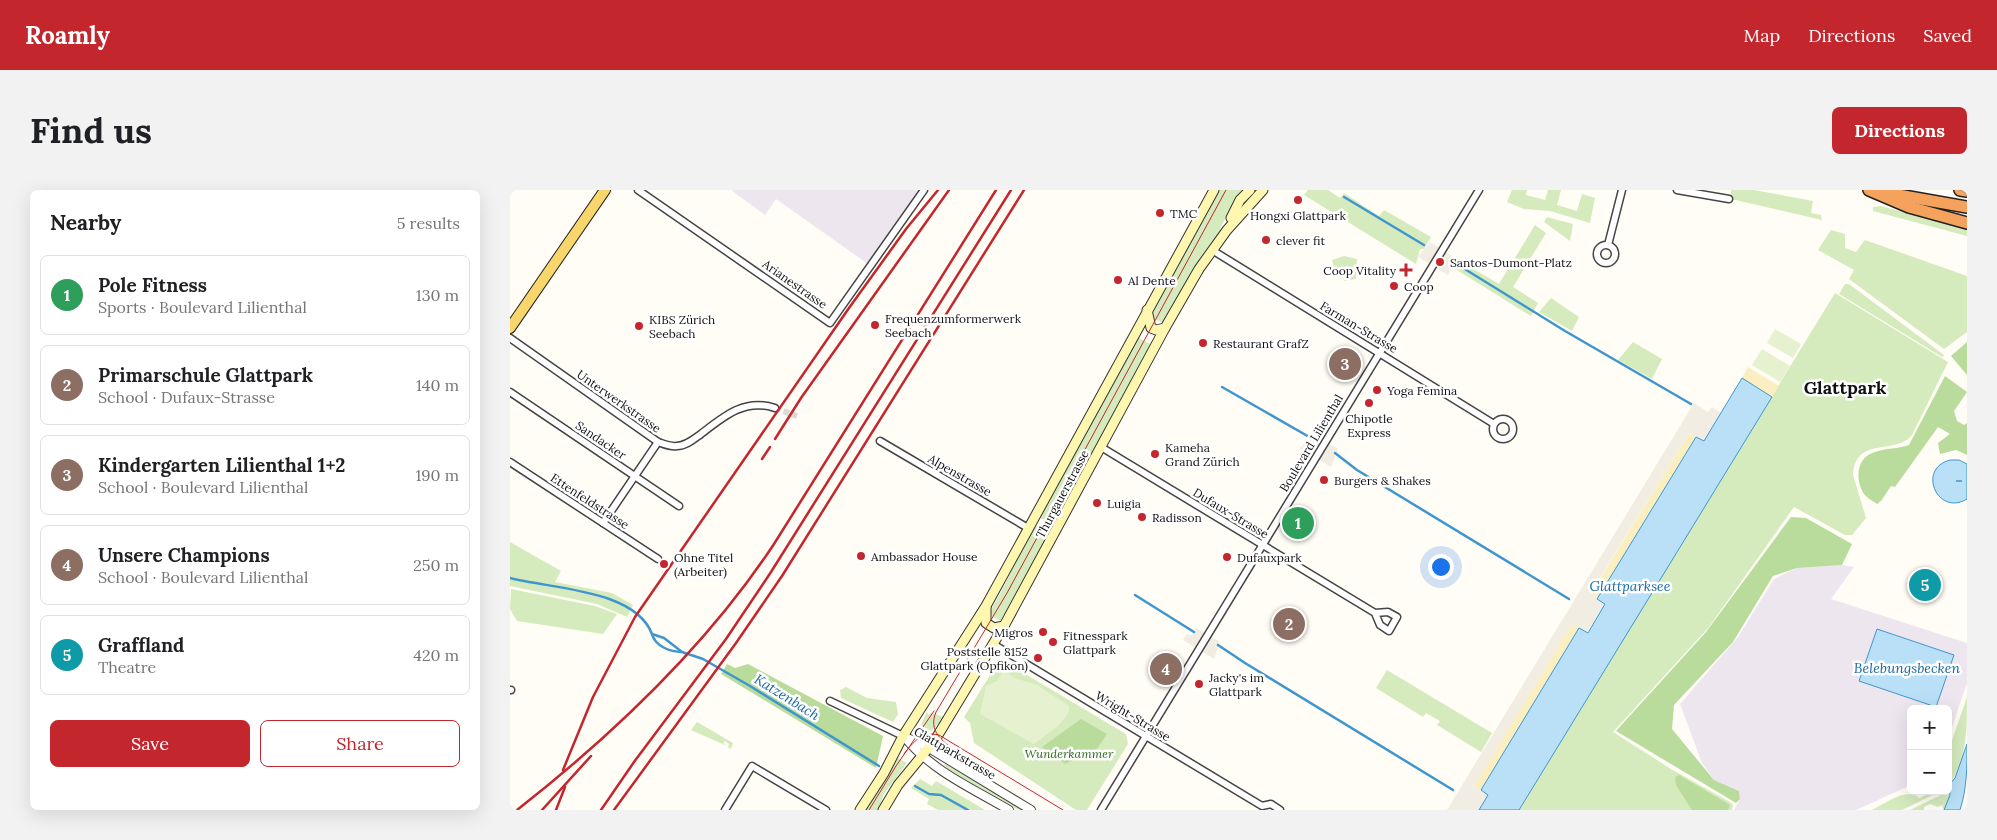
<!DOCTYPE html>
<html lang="en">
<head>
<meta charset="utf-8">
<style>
	body { margin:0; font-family:Lora,serif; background:#f2f2f2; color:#202124 }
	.controls { position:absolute; right:15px; bottom:15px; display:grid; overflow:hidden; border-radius:8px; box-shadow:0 5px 20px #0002 }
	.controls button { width:45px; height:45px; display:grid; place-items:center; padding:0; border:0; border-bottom:1px solid #e0e0e0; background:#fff; color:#202124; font:25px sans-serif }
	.you { position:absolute; left:930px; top:376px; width:18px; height:18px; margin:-12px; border:4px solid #fff; border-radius:50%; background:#1a73e8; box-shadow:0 0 0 8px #1a73e833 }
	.badge { display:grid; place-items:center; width:32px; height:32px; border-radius:50%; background:#c4262e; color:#fff; font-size:16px; font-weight:700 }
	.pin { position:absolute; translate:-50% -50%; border:2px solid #fff; box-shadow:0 1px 5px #0006 }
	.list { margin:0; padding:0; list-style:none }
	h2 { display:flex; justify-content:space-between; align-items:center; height:65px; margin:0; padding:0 20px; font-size:21px }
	h2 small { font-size:16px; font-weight:400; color:#757577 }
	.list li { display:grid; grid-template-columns:32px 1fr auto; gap:15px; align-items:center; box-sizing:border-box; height:80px; margin:0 10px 10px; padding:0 10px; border:1px solid #e0e0e0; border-radius:8px }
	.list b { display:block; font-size:19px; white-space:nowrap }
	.list p { margin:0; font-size:16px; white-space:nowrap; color:#757577 }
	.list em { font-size:16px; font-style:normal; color:#757577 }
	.actions { display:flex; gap:10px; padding:15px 20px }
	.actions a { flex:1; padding:11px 0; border:1px solid #c4262e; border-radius:8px; text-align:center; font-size:18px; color:#c4262e }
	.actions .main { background:#c4262e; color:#fff }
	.map { position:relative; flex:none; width:1457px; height:620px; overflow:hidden; border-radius:8px }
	header { display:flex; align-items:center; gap:30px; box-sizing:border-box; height:70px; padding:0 25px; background:#c4262e; color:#fff }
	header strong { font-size:24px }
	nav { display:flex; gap:28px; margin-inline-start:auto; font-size:18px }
	.intro { display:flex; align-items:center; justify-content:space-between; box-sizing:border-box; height:120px; padding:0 30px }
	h1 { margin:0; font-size:35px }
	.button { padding:12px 22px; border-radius:8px; background:#c4262e; color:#fff; font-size:18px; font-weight:700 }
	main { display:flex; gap:30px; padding:0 30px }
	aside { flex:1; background:#fff; border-radius:8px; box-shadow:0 5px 20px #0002 }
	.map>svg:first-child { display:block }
	.industrial { fill:#eee6ef }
	.green { fill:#d5ebbd }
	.forest { fill:#b9dc9c }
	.sand { fill:#fbeec1 }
	.pitch { fill:#e6f2cf }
	.plaza { fill:#f1ede2 }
	.water { fill:#b9e0f7; stroke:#3f96cf }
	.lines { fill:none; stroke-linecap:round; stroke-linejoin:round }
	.stream { stroke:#3f96cf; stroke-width:2.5 }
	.ferry { stroke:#1768a6; stroke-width:1; stroke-dasharray:6 5; stroke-linecap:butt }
	.minor-tunnel { stroke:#dbdad3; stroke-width:6; stroke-dasharray:6 3; stroke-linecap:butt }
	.minor-casing { stroke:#444; stroke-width:9 }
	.tertiary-casing { stroke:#444; stroke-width:10 }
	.secondary-casing { stroke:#333; stroke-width:11 }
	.primary-casing { stroke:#222; stroke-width:12 }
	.motorway-casing { stroke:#222; stroke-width:14 }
	.minor { stroke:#fff; stroke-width:6 }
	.tertiary { stroke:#fff; stroke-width:8 }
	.secondary { stroke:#fff6b0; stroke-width:9 }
	.primary { stroke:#f9d66b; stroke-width:10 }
	.motorway { stroke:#f5a25d; stroke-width:11 }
	.tram { stroke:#c4262e; stroke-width:1 }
	.rail { stroke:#c4262e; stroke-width:2.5 }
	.poi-dot { fill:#c4262e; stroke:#fff; stroke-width:2 }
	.labels { text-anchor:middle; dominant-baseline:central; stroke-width:5; stroke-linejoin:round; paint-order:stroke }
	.poi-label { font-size:12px; fill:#111; stroke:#fff; text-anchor:start }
	.street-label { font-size:12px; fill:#111; stroke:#fff }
	.park-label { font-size:12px; font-style:italic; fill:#2f6b1f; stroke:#fff }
	.water-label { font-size:14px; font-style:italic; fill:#1768a6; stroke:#fff }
	.district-label { font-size:18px; font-weight:bold; fill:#111; stroke:#fff }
</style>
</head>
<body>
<header>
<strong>Roamly</strong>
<nav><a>Map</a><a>Directions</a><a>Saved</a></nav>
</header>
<div class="intro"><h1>Find us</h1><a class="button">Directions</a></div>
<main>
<aside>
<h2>Nearby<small>5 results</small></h2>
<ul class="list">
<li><span class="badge" style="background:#2e9e5b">1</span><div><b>Pole Fitness</b><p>Sports · Boulevard Lilienthal</p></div><em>130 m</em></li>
<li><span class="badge" style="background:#8d6e63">2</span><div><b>Primarschule Glattpark</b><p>School · Dufaux-Strasse</p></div><em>140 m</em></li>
<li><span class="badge" style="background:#8d6e63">3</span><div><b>Kindergarten Lilienthal 1+2</b><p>School · Boulevard Lilienthal</p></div><em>190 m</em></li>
<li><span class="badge" style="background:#8d6e63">4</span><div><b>Unsere Champions</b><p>School · Boulevard Lilienthal</p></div><em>250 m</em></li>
<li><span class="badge" style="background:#0f9aa8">5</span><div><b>Graffland</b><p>Theatre</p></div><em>420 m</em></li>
</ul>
<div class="actions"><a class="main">Save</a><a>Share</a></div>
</aside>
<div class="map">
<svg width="1457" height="620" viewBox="0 0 1457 620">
	<rect width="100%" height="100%" fill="#fffdf5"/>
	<!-- industrial -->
	<g class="industrial">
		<polygon points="221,0 411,0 358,74 266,9 255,25"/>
		<polygon points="1332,375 1344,377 1321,409 1457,453 1457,493 1438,549 1438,519 1401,519 1401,595 1346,620 1224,620 1230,609 1229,601 1204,590 1192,573 1170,514 1228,447 1264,389 1287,378"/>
	</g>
	<!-- green -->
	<g class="green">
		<polygon points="709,0 738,0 719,20 708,44 679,87 653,133 642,127 643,123"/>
		<polygon points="798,0 818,0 830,8 834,3 869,26 874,20 921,47 914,59 910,59 906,74 794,5"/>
		<polygon points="1002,0 1017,0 1016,5 1035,10 1038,0 1051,0 1047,15 1067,21 1072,4 1085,8 1080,33 1040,21 1014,19 997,12"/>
		<polygon points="1221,0 1244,0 1303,11 1301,23 1311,25 1312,30 1221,9"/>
		<polygon points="1371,16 1457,39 1457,46 1363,21 1363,17"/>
		<polygon points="1037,27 1063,34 1060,51 1034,32"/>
		<polygon points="1025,35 1036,43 1003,97 1028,113 1021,126 942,77 947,69 989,94"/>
		<polygon points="1321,40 1335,44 1335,58 1346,62 1355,50 1457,86 1457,142 1434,159 1339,89 1344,80 1308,60"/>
		<polygon points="834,66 847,69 846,89 834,91 832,82 824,78 822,70"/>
		<polygon points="1335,94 1339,94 1434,165 1432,167 1329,104"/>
		<path d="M 1325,103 L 1438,172 L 1402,245 C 1385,266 1346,245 1343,285 L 1356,328 L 1342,345 L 1335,345 L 1284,317 L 1199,437 L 1103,542 L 1161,579 L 1220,612 L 1223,615 L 1222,620 L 1009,620 Z"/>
		<polygon points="1041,108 1069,127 1062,141 1029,122"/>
		<polygon points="627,147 642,155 544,335 529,327"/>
		<polygon points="1123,152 1152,169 1142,189 1108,170"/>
		<path d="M 525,335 L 540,343 L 492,432 L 479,424 L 481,420 C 497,392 510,363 525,335 Z"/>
		<polygon points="0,352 51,381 45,392 102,403 123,415 117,427 87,414 0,396"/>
		<polygon points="1,399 85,416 107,424 93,444 7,431 0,419"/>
		<polygon points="490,469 616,544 618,554 577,620 566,620 464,553 460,533 454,527"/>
		<polygon points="877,480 982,543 971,562 927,535 930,531 916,523 913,527 866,498"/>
		<polygon points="336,497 357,508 386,512 388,524 383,532 331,508 330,500"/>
		<path d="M 1457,507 C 1457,544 1457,566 1438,597 L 1438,562 Z"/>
		<polygon points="417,521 418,525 421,523 435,527 421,541 411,535"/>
		<polygon points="187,532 223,553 221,559 218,557 219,554 215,551 213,553 217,556 181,540"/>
		<polygon points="386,567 397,573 374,604 368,620 355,620"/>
		<polygon points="435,574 515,620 508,620 489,608 478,605 434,576"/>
		<polygon points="410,589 422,596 426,591 475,620 428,620 417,614 419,609 401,598"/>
		<path d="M 1415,601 L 1431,601 L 1392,620 L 1362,620 C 1374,614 1399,596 1409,608 L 1416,605 Z"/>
		<polygon points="1439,601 1440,605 1434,620 1432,615 1428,617 1420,614 1414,617 1414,620 1400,620"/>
	</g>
	<!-- forest -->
	<g class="forest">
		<polygon points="1457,152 1457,185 1441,166"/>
		<path d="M 1435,186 L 1457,202 L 1444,221 L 1447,231 L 1454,235 L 1457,233 L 1457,265 L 1446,260 L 1430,264 L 1428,253 L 1440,244 L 1428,237 L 1385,297 L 1381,296 L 1371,311 L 1367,314 C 1363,311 1357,308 1354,304 C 1345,290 1346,267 1365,262 C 1376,258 1388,259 1399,255 Z"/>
		<polygon points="1281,327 1296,328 1342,354 1332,375 1287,378 1263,386 1223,452 1164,515 1162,539 1204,590 1229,601 1230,609 1226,613 1106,541 1196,442"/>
		<polygon points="217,474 225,478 238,474 373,546 366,578 211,484"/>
		<polygon points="571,529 597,544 586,560 555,574 532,557"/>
		<polygon points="1169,585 1217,613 1220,615 1218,620 1182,620 1166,595 1165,587"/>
	</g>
	<!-- sand -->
	<g class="sand">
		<polygon points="1238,177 1269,196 1262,207 1232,188"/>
		<polygon points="1179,243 1186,247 1087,409 1080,405"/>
		<polygon points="1062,434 1069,438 971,600 963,596"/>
	</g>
	<!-- pitch -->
	<g class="pitch">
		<polygon points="1265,139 1291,154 1283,168 1257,153"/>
		<polygon points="1252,159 1280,176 1270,192 1242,175"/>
		<polygon points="494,480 504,488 527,495 559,516 559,522 549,535 524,554 470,524 476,496 487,491"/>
	</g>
	<!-- plaza -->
	<g class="plaza">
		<polygon points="920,52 945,68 938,85 908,67"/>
		<polygon points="1184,213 1198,222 1202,217 1211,223 1194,252 1179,243 1080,404 1095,414 1077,443 1062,434 964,596 978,605 969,620 937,620"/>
		<polygon points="803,245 828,259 821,277 790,258 794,254 798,254"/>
		<polygon points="686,438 710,452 704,469 673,450 677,444 682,445"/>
	</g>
	<!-- water -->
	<g class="water">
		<polygon points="1232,188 1262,207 1009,620 969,620 978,605 971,600 1069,438 1078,443 1095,414 1087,409 1186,247 1194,251"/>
		<path d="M 1440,270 L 1449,270 L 1457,274 L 1457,309 C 1428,327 1406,279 1440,270 Z"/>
		<polygon points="1367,439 1444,465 1426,517 1349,491"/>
		<path d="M 1457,554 C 1457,578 1457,598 1450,620 L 1434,620 L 1440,605 L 1439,595 L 1445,588 Z"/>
	</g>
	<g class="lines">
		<!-- stream -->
		<g class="stream">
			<polyline points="834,7 914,55"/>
			<polyline points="945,73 1055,141 1181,214"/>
			<polyline points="712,197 801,248"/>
			<polyline points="825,263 847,280 1059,409"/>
			<path d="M 0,388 C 41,399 125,399 142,444 L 154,448 L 172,462 L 193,469 L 240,496 L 369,576"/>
			<polyline points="625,405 684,442"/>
			<path d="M 142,444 C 145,456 160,462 172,462"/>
			<polyline points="708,455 735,473 943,600"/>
			<polyline points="405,596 419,604 431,605 458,620"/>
		</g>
		<!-- ferry -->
		<polyline class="ferry" points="1446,291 1457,291"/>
		<!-- minor-tunnel -->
		<polyline class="minor-tunnel" points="265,218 287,226"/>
		<defs>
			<g id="minor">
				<polyline points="128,0 320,133 414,0"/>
				<polyline points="1167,0 1219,9"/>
				<circle cx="1096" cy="64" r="9"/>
				<polyline points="1098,55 1112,0"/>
				<polyline points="702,60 984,234"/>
				<path d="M 0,148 L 148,252 C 154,254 160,257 167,256 C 176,256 184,249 191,244 C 214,226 235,208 265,218"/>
				<polyline points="0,202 169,316"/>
				<circle cx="993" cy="239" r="10"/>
				<polyline points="370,251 518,338"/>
				<polyline points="591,257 865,423 870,435 879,441 887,427 878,422 865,423"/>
				<polyline points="0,272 148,369"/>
				<polyline points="93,333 148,252"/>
				<polyline points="483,454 752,616 761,614 770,620"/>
				<polyline points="0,500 1,500"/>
				<polyline points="320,511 393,546"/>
				<polyline points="215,620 242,576 316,620"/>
				<polyline points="591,620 969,0"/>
			</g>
			<g id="tertiary">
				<polyline points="393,546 419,558 521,620"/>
				<path d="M 396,549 C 424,582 462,598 499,620"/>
			</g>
			<g id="secondary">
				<polyline points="721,28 730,10 740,0"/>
				<polyline points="637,120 641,138 646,140 655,138"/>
				<polyline points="476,417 476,433 484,438 494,436"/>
				<polyline points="350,620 374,583 393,546 476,416 704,0"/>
				<polyline points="373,620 388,595 425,550 494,436 655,138 689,79 717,40 753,0"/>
			</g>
			<polyline id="primary" points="0,138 95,0"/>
			<g id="motorway">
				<polyline points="1359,0 1399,17 1457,33"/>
				<polyline points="1450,0 1457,1"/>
				<polyline points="1377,3 1457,17"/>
			</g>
		</defs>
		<!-- minor casing -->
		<use href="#minor" class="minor-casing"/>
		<!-- tertiary casing -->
		<use href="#tertiary" class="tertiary-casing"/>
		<!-- secondary casing -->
		<use href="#secondary" class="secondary-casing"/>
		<!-- primary casing -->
		<use href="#primary" class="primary-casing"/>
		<!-- motorway casing -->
		<use href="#motorway" class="motorway-casing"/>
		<!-- minor -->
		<use href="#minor" class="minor"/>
		<!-- tertiary -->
		<use href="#tertiary" class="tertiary"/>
		<!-- secondary -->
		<use href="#secondary" class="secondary"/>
		<!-- primary -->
		<use href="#primary" class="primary"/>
		<!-- motorway -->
		<use href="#motorway" class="motorway"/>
		<!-- tram -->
		<g class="tram">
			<path d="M 446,561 C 432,551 418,541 426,522 L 497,403 L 716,0"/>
			<path d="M 394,564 C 403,552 412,541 429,545 L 553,620"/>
			<polyline points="359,620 386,576 424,521"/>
		</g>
		<!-- rail -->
		<g class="rail">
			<polyline points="265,249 291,208 439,0"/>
			<polyline points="252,269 260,257"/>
			<polyline points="53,580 83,507 125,427 339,118 396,39 428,0"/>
			<path d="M 7,620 C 104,544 196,457 264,354 L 486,0"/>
			<polyline points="32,620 81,566"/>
			<polyline points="46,620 55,597"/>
			<polyline points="91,620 124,572 216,449 261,382 501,0"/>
			<polyline points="104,620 226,453 272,386 514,0"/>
		</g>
	</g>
	<!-- markers -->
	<g class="poi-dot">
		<circle cx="788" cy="10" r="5"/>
		<circle cx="650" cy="23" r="5"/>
		<circle cx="756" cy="50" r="5"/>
		<circle cx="930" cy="72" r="5"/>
		<path d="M893.5 72.5h5v5h5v5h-5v5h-5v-5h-5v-5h5z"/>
		<circle cx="608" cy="90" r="5"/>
		<circle cx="884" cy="96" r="5"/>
		<circle cx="365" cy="135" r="5"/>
		<circle cx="129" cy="136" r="5"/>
		<circle cx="693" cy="153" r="5"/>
		<circle cx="867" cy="200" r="5"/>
		<circle cx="859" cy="213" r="5"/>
		<circle cx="645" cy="264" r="5"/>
		<circle cx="814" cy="290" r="5"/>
		<circle cx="587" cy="313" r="5"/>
		<circle cx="632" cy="327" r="5"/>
		<circle cx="351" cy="366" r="5"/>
		<circle cx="717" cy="367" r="5"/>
		<circle cx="154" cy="374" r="5"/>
		<circle cx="533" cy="442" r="5"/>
		<circle cx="543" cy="452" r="5"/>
		<circle cx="528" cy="468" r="5"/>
		<circle cx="689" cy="494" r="5"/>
	</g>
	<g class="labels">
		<!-- poi labels -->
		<g class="poi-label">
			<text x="660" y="23">TMC</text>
			<text x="788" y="25" text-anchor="middle">Hongxi Glattpark</text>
			<text x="766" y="50">clever fit</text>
			<text x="940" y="72">Santos-Dumont-Platz</text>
			<text x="886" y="80" text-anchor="end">Coop Vitality</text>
			<text x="618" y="90">Al Dente</text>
			<text x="894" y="96">Coop</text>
			<text x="375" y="128">Frequenzumformerwerk<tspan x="375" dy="14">Seebach</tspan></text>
			<text x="139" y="129">KIBS Zürich<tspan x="139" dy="14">Seebach</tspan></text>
			<text x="703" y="153">Restaurant GrafZ</text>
			<text x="877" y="200">Yoga Femina</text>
			<text x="859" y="228" text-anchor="middle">Chipotle<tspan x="859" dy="14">Express</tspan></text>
			<text x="655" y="257">Kameha<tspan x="655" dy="14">Grand Zürich</tspan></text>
			<text x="824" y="290">Burgers &amp; Shakes</text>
			<text x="597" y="313">Luigia</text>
			<text x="642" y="327">Radisson</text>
			<text x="361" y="366">Ambassador House</text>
			<text x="164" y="367">Ohne Titel<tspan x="164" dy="14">(Arbeiter)</tspan></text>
			<text x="727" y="367">Dufauxpark</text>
			<text x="523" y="442" text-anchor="end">Migros</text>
			<text x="553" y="445">Fitnesspark<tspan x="553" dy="14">Glattpark</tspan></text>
			<text x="518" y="461" text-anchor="end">Poststelle 8152<tspan x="518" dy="14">Glattpark (Opfikon)</tspan></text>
			<text x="699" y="487">Jacky's im<tspan x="699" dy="14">Glattpark</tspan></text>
		</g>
		<!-- street labels -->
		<g class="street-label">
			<text transform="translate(285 94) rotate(35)">Arianestrasse</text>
			<text transform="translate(849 137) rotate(31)">Farman-Strasse</text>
			<text transform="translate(109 211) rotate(35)">Unterwerkstrasse</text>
			<text transform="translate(91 250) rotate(34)">Sandacker</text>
			<text transform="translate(801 253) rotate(-59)">Boulevard Lilienthal</text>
			<text transform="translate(450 285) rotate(30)">Alpenstrasse</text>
			<text transform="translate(552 304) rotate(-62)">Thurgauerstrasse</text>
			<text transform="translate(80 311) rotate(33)">Ettenfeldstrasse</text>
			<text transform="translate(721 323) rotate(31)">Dufaux-Strasse</text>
			<text transform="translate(623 526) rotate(31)">Wright-Strasse</text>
			<text transform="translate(445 563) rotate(30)">Glattparkstrasse</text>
		</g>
		<!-- park labels -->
		<g class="park-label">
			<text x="559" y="563">Wunderkammer</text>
		</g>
		<!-- water labels -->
		<g class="water-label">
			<text x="1120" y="396">Glattparksee</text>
			<text x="1397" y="478">Belebungsbecken</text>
			<text transform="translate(277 507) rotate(32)">Katzenbach</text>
		</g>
		<!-- district labels -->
		<g class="district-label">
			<text x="1335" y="197">Glattpark</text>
		</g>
	</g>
</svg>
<div class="controls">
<button>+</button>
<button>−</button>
</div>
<div class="you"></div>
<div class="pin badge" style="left:788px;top:333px;background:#2e9e5b">1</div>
<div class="pin badge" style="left:779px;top:434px;background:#8d6e63">2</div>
<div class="pin badge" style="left:835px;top:174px;background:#8d6e63">3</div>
<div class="pin badge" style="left:656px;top:479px;background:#8d6e63">4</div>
<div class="pin badge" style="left:1415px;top:395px;background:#0f9aa8">5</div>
</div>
</main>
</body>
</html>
